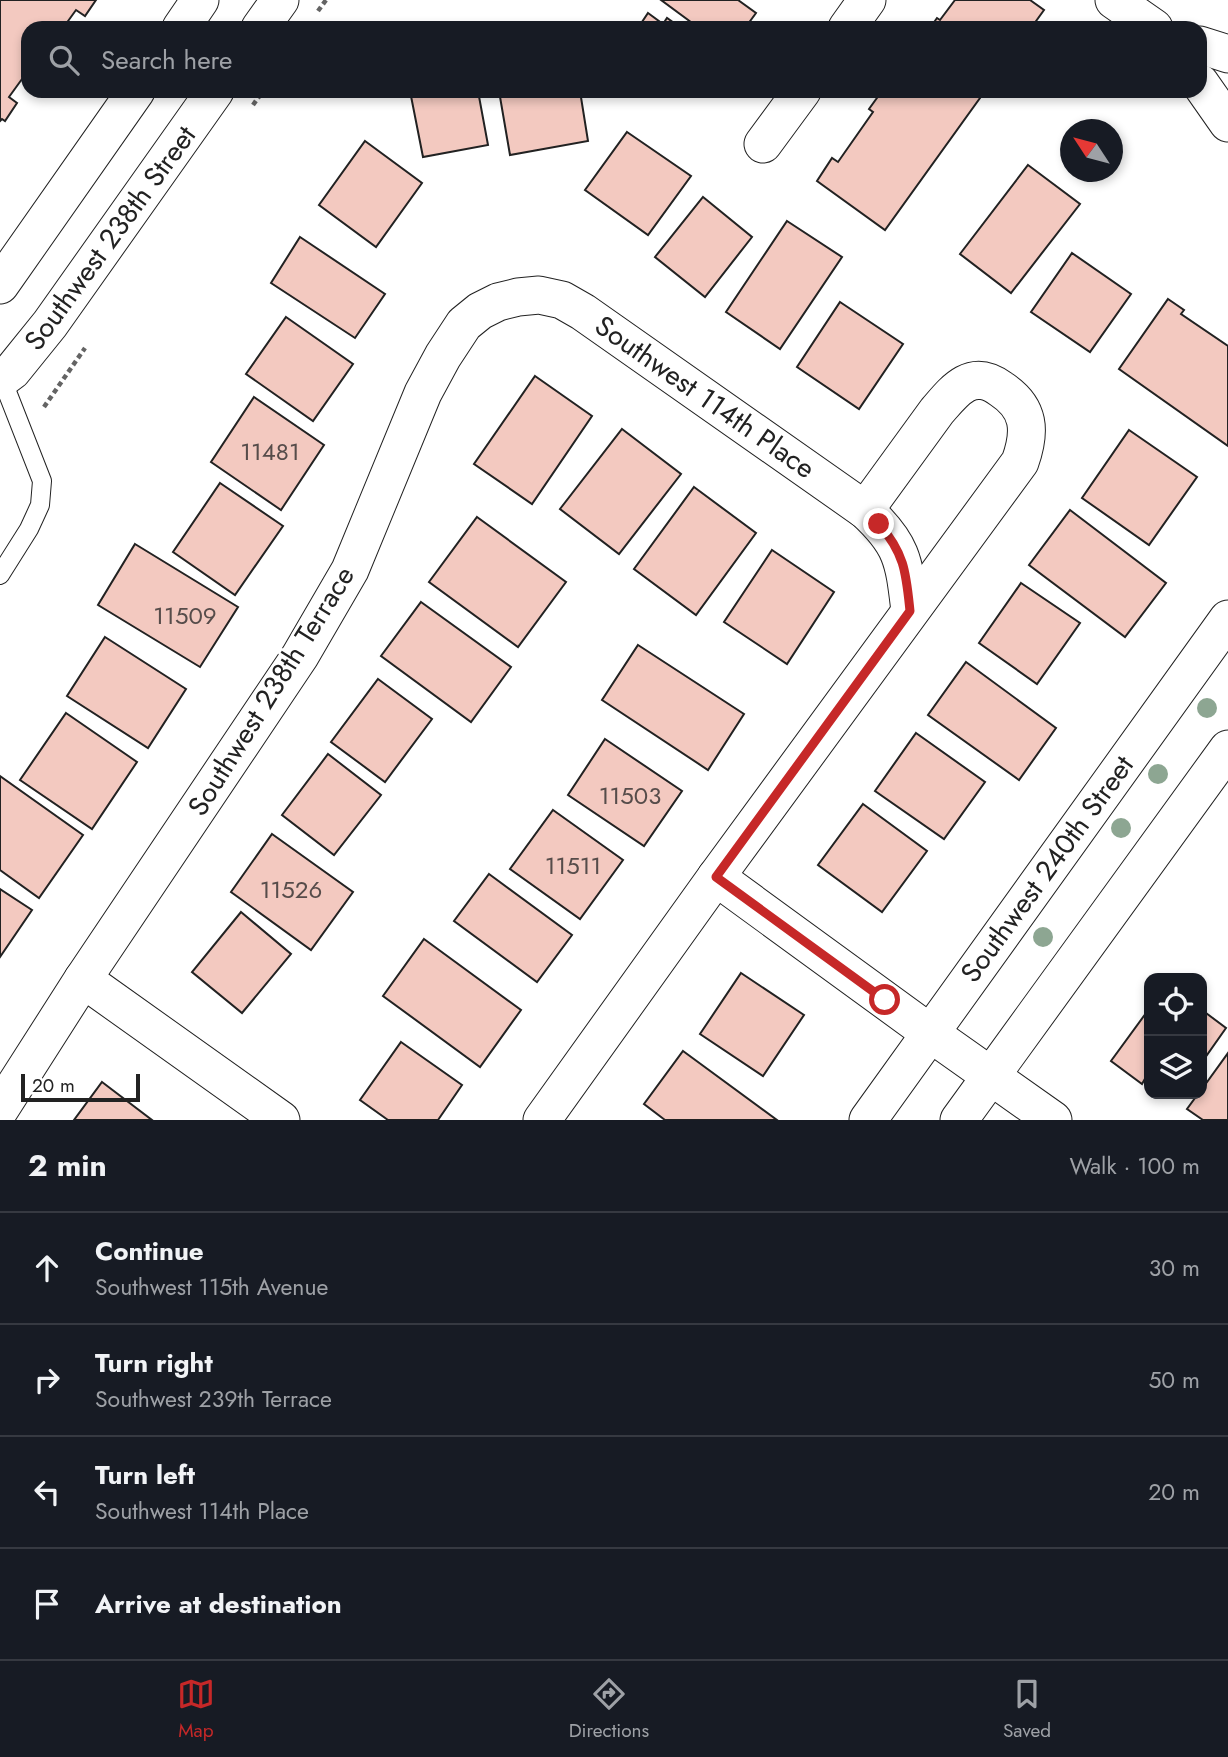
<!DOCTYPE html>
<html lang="en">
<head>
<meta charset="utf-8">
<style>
	body { margin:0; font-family:Jost,sans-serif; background:#20242c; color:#f1f3f6 }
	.controls { position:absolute; right:21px; bottom:21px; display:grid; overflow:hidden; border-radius:14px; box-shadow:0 4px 10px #0003 }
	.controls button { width:63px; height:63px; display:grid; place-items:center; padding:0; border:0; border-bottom:2px solid #363941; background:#171b24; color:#f1f3f6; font:35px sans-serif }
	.compass { position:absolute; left:1060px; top:119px; width:63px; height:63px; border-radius:50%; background:#171b24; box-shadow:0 4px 10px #0003; rotate:306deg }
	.scale { position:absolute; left:21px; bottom:18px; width:119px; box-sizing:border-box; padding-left:7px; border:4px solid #222; border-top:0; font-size:19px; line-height:24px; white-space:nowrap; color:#222; -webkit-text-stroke:5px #fff; paint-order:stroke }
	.stop { position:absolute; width:21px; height:21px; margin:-16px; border:5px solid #c62828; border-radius:50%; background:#fff }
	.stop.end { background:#c62828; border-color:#fff; box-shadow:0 2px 7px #0008 }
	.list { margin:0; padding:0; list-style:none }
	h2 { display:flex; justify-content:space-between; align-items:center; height:91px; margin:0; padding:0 28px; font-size:30px }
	h2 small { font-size:23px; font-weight:400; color:#9ea1a6 }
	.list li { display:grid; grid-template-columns:46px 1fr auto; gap:21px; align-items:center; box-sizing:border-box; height:112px; padding:0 28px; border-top:2px solid #363941 }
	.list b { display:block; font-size:26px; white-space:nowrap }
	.list p { margin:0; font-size:23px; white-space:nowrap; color:#9ea1a6 }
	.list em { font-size:23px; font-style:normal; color:#9ea1a6 }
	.icon { flex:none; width:38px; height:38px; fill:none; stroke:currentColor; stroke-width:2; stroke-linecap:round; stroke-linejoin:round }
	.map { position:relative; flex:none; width:1228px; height:1120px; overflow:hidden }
	.search { position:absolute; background:#171b24; box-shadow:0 4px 10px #0003; left:21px; right:21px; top:21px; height:77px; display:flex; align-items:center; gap:18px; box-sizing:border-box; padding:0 24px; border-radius:21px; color:#9ea1a6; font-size:26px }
	.sheet { height:539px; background:#171b24 }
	nav { display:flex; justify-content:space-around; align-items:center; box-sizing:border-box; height:98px; border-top:2px solid #363941; background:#171b24; font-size:19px; color:#9ea1a6 }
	nav a { display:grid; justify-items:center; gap:4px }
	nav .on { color:#c62828 }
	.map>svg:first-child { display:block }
	.building { fill:#f3c9c0; stroke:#222; stroke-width:2 }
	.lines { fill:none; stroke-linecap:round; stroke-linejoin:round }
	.lane-casing { stroke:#222; stroke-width:20 }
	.street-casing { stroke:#222; stroke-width:39 }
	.path { stroke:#646464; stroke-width:4.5; stroke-dasharray:5 3.5; stroke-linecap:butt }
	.lane { stroke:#fff; stroke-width:18 }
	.street { stroke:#fff; stroke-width:37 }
	.tree { fill:#8da692 }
	.route { stroke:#c62828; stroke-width:9 }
	.labels { text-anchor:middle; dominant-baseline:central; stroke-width:5; stroke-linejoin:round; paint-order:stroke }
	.number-label { font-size:24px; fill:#564c4a }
	.street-label { font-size:28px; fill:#222; stroke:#fff }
</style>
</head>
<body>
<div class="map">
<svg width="1228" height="1120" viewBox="0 0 1228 1120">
	<rect width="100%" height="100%" fill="#fff"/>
	<!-- building -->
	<g class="building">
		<polygon points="0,0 96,0 85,16 76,10 63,28 28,28 28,83 22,79 9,97 17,103 5,121 2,119 0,121"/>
		<polygon points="661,0 738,0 756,13 745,28 699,28"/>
		<polygon points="955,0 1030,0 1044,10 1031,28 930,28 937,18 940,20"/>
		<polygon points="648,13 663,24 667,18 681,28 638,28"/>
		<polygon points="410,91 478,91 488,145 423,157"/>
		<polygon points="499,91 580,91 588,141 510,155"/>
		<polygon points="882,91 985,91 885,230 817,181 832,158 838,162 873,112 869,109"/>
		<polygon points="627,132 691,176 648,235 585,190"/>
		<polygon points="365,141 422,183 376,247 319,205"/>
		<polygon points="1028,165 1080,204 1011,293 960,254"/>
		<polygon points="703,197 752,237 705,297 655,257"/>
		<polygon points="787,221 842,257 780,349 726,312"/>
		<polygon points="300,237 385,294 355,338 271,283"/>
		<polygon points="1072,253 1131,294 1090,352 1031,312"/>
		<polygon points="1168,299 1184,310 1181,314 1228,346 1228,446 1119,369"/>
		<polygon points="840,302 903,344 859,409 797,367"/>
		<polygon points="286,317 353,364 313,421 246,374"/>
		<polygon points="535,376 592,416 532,504 474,464"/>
		<polygon points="254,397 324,445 281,510 211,462"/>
		<polygon points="622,429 681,474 619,554 560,509"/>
		<polygon points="1129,430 1197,477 1149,545 1082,498"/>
		<polygon points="220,483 283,526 235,595 173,552"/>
		<polygon points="694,487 756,533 696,615 634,569"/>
		<polygon points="1070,510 1166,583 1125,637 1029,565"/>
		<polygon points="477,517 566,582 518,647 429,582"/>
		<polygon points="135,544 238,607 200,667 98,605"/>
		<polygon points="772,550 834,592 787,664 724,622"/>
		<polygon points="1021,583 1080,623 1037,684 979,643"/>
		<polygon points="421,602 511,667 471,722 381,656"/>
		<polygon points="105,637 186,689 148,748 67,696"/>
		<polygon points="638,645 744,714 708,770 602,700"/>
		<polygon points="966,662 1056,728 1019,780 928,715"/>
		<polygon points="378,679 432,719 385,782 331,742"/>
		<polygon points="66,713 137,762 92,829 20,780"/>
		<polygon points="916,733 985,782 944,839 875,791"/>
		<polygon points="605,739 682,791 644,846 568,795"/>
		<polygon points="328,754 381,795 334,855 282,815"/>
		<polygon points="0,776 83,835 39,898 0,870"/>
		<polygon points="863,804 927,851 882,912 818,865"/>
		<polygon points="553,810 623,860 580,919 510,869"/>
		<polygon points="272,834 353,892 311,950 231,892"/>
		<polygon points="489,874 572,935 537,982 454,921"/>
		<polygon points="0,889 32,910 0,957"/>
		<polygon points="241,912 291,954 242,1013 192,972"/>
		<polygon points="424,939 521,1010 480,1067 383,996"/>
		<polygon points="741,973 804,1015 763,1076 700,1034"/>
		<polygon points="1149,1009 1149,1080 1146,1077 1142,1084 1111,1061"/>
		<polygon points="1202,1010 1226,1028 1202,1062"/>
		<polygon points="401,1042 462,1085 438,1120 388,1120 360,1100"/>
		<polygon points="683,1051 777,1120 665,1120 644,1104"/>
		<polygon points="1228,1053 1228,1120 1203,1120 1187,1109 1198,1094 1202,1094 1202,1089"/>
		<polygon points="102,1082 152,1120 74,1120"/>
	</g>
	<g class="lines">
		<defs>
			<polyline id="lane" points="0,575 29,529 35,516 40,505 42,481 2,379"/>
			<g id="street">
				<polyline points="1114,0 1154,28"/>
				<polyline points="181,28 200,0"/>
				<polyline points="260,28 280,0"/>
				<polyline points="847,28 867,0"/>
				<polyline points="1200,45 1228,54"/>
				<polyline points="1200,83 1228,123"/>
				<polyline points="763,144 802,91"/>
				<polyline points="0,285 136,91"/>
				<polyline points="0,380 12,371 50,324 215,91"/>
				<polyline points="716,877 930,1033 1053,1120"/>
				<polyline points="83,979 281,1120"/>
				<path d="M 0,1109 L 83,979 L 300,656 L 350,570 L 423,393 L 443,356 L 464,324 L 480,311 L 498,302 L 518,297 L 539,295 L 562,300 L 583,312 L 865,510 C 903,545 904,561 910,611"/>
				<path d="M 542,1120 L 716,877 L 1020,462 C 1031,431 1030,408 1001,389 C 990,381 978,377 965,384 C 954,390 945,402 937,411 L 865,510"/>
				<polyline points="868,1120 1228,619"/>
				<polyline points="959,1120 1228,749"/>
			</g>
		</defs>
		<!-- lane casing -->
		<use href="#lane" class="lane-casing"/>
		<!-- street casing -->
		<use href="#street" class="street-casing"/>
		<!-- path -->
		<g class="path">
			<polyline points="318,11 326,0"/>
			<polyline points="253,105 263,91"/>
			<polyline points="44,407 85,348"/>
		</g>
		<!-- lane -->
		<use href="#lane" class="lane"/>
		<!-- street -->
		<use href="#street" class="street"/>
	</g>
	<!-- trees -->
	<g class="tree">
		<circle cx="1207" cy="708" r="10"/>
		<circle cx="1158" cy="774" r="10"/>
		<circle cx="1121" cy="828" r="10"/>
		<circle cx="1043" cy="937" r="10"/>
	</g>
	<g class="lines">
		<!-- route -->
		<path class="route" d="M 879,524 C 905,554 906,573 910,611 L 716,877 L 885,1000"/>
	</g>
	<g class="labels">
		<!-- number labels -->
		<g class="number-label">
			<text x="270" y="451">11481</text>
			<text x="185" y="615">11509</text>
			<text x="630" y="795">11503</text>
			<text x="573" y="865">11511</text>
			<text x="291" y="889">11526</text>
		</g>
		<!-- street labels -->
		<g class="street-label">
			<text transform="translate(110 238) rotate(-54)">Southwest 238th Street</text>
			<text transform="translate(705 397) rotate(35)">Southwest 114th Place</text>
			<text transform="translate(271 691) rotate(-58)">Southwest 238th Terrace</text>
			<text transform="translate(1047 869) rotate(-54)">Southwest 240th Street</text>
		</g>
	</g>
</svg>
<div class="controls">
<button><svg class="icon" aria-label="locate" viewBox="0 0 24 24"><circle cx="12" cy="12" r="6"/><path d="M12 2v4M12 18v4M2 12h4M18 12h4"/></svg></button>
<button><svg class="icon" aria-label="layers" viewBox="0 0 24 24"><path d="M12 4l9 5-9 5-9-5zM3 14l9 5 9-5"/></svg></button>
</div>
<svg class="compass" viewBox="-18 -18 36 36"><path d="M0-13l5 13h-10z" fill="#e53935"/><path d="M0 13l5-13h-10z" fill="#9ea1a6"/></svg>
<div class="scale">20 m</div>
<div class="stop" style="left:885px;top:1000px"></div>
<div class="stop end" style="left:879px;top:524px"></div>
<div class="search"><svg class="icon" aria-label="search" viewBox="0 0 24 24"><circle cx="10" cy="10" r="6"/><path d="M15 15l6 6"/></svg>Search here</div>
</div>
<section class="sheet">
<h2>2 min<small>Walk · 100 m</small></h2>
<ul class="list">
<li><svg class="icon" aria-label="ahead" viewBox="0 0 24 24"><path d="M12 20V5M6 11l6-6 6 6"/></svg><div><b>Continue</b><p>Southwest 115th Avenue</p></div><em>30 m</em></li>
<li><svg class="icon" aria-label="right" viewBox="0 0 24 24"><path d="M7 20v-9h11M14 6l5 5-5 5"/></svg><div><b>Turn right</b><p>Southwest 239th Terrace</p></div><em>50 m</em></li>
<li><svg class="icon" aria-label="left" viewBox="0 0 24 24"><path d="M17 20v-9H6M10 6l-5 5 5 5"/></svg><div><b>Turn left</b><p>Southwest 114th Place</p></div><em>20 m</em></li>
<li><svg class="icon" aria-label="arrive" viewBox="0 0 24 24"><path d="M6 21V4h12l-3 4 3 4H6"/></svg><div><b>Arrive at destination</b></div></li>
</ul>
</section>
<nav>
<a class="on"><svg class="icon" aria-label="map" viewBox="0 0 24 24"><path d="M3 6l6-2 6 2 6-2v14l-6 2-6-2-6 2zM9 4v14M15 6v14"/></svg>Map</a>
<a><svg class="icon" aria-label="directions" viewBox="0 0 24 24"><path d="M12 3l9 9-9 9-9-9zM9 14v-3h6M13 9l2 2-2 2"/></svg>Directions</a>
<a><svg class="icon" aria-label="saved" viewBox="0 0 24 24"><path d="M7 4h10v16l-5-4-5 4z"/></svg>Saved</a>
</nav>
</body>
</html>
